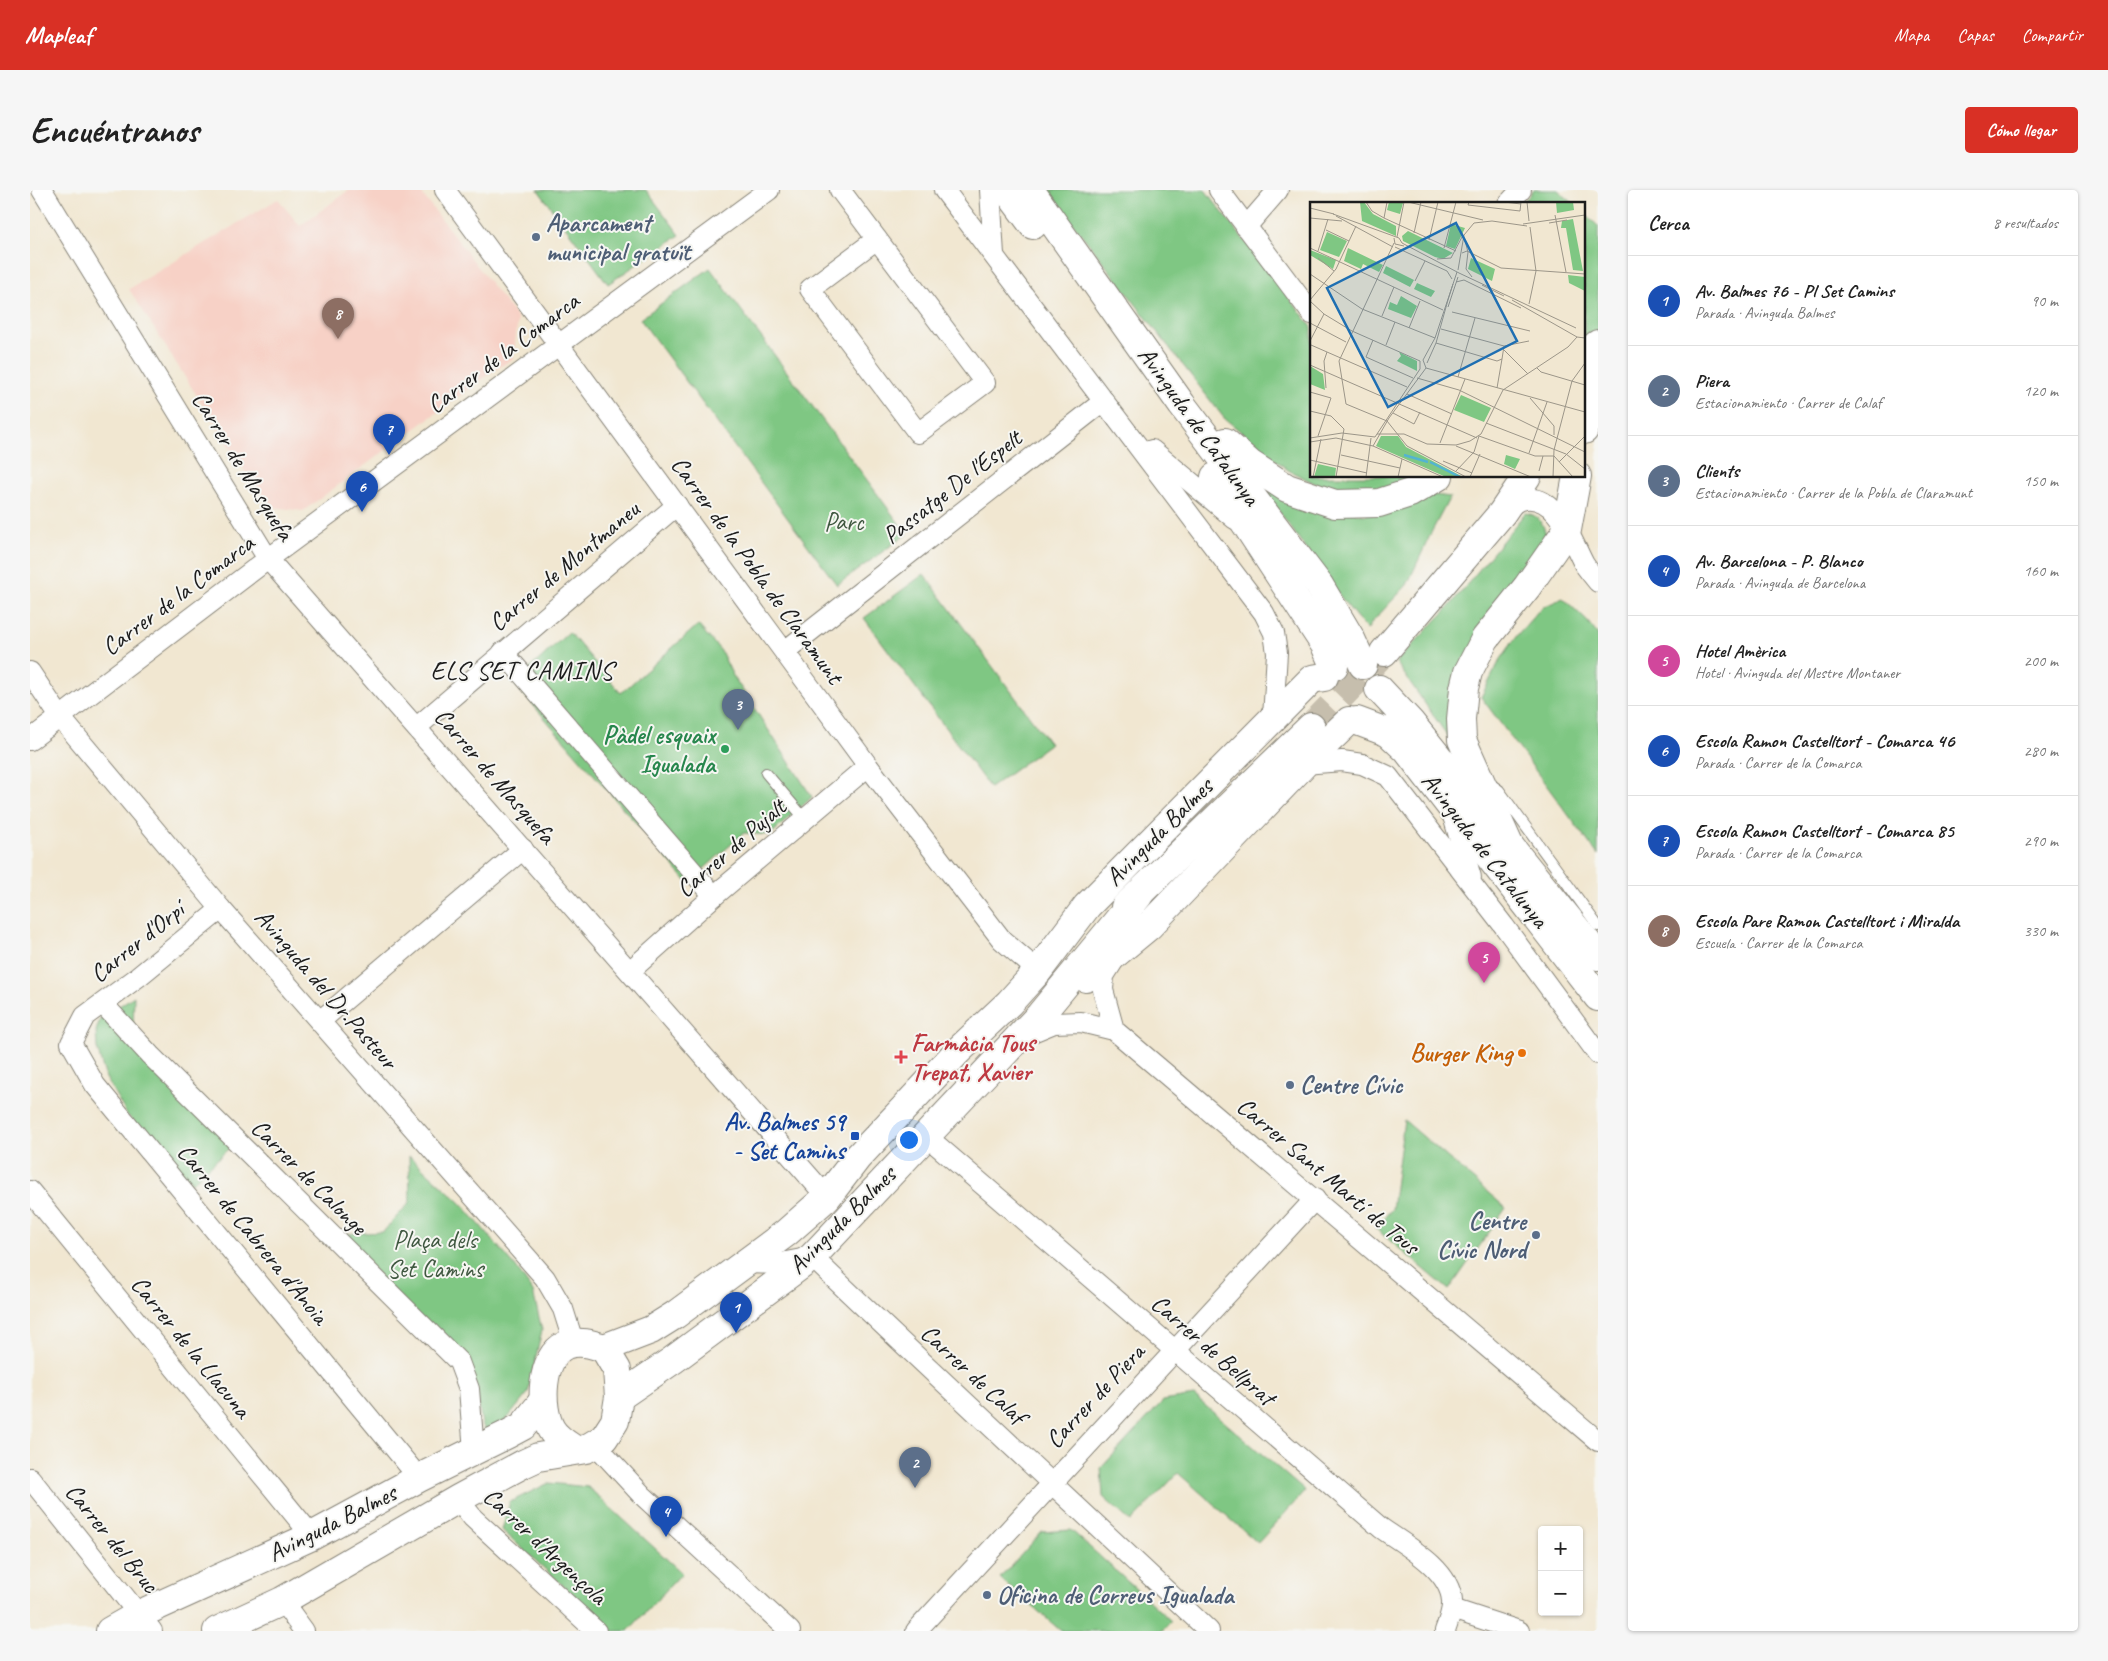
<!DOCTYPE html>
<html lang="es">
<head>
<meta charset="utf-8">
<style>
	body { margin:0; font-family:Caveat,sans-serif; background:#f6f6f6; color:#222 }
	.controls { position:absolute; right:15px; bottom:15px; display:grid; overflow:hidden; border-radius:5px; box-shadow:0 1px 4px #0004 }
	.controls button { width:45px; height:45px; display:grid; place-items:center; padding:0; border:0; border-bottom:1px solid #e0e0e0; background:#fff; color:#222; font:25px sans-serif }
	.you { position:absolute; left:878px; top:949px; width:18px; height:18px; margin:-12px; border:4px solid #fff; border-radius:50%; background:#1a73e8; box-shadow:0 0 0 8px #1a73e833 }
	.badge { display:grid; place-items:center; width:32px; height:32px; border-radius:50%; background:#d93025; color:#fff; font-size:16px; font-weight:700 }
	.pin { position:absolute; translate:-50% -41px; filter:drop-shadow(0 1px 2px #0008) }
	.pin::after { content:''; position:absolute; top:26px; width:18px; height:15px; background:inherit; clip-path:polygon(0 0,100% 0,50% 100%) }
	.list { margin:0; padding:0; list-style:none }
	h2 { display:flex; justify-content:space-between; align-items:center; height:65px; margin:0; padding:0 20px; font-size:21px }
	h2 small { font-size:16px; font-weight:400; color:#767676 }
	.list li { display:grid; grid-template-columns:32px 1fr auto; gap:15px; align-items:center; box-sizing:border-box; height:90px; padding:0 20px; border-top:1px solid #e0e0e0 }
	.list b { display:block; font-size:19px; white-space:nowrap }
	.list p { margin:0; font-size:16px; white-space:nowrap; color:#767676 }
	.list em { font-size:16px; font-style:normal; color:#767676 }
	.map { position:relative; flex:none; width:1568px; height:1441px; overflow:hidden; border-radius:5px }
	header { display:flex; align-items:center; gap:30px; box-sizing:border-box; height:70px; padding:0 25px; background:#d93025; color:#fff }
	header strong { font-size:24px }
	nav { display:flex; gap:28px; margin-inline-start:auto; font-size:18px }
	.intro { display:flex; align-items:center; justify-content:space-between; box-sizing:border-box; height:120px; padding:0 30px }
	h1 { margin:0; font-size:35px }
	.button { padding:12px 22px; border-radius:5px; background:#d93025; color:#fff; font-size:18px; font-weight:700 }
	main { display:flex; gap:30px; padding:0 30px }
	aside { flex:1; background:#fff; border-radius:5px; box-shadow:0 1px 4px #0004 }
	.map>svg:first-child { display:block }
	.built { fill:#f7d1c6 }
	.green { fill:#7fc783; stroke:#4e7250 }
	.lines { fill:none; stroke-linecap:round; stroke-linejoin:round }
	.secondary-tunnel { stroke:#c6bead; stroke-width:28; stroke-dasharray:28 14; stroke-linecap:butt }
	.lane-casing { stroke:#868276; stroke-width:12 }
	.street-casing { stroke:#868276; stroke-width:22 }
	.secondary-casing { stroke:#868276; stroke-width:30 }
	.lane { stroke:#fff; stroke-width:10 }
	.street { stroke:#fff; stroke-width:20 }
	.secondary { stroke:#fff; stroke-width:28 }
	.service-dot { fill:#5c6f8a; stroke:#f6f6f2; stroke-width:2 }
	.leisure-dot { fill:#2e9e5b; stroke:#f6f6f2; stroke-width:2 }
	.food-dot { fill:#e8710a; stroke:#f6f6f2; stroke-width:2 }
	.health-dot { fill:#e0444e; stroke:#f6f6f2; stroke-width:2 }
	.transit-dot { fill:#1a4fb4; stroke:#f6f6f2; stroke-width:2 }
	.labels { text-anchor:middle; dominant-baseline:central; stroke-width:4; stroke-linejoin:round; paint-order:stroke }
	.service-label { font-size:25px; font-weight:bold; fill:#4e5e75; stroke:#f6f6f2; text-anchor:start }
	.street-label { font-size:25px; fill:#1c1c1c; stroke:#f6f6f2 }
	.park-label { font-size:25px; fill:#3f5840; stroke:#f6f6f2 }
	.leisure-label { font-size:25px; font-weight:bold; fill:#27864d; stroke:#f6f6f2; text-anchor:end }
	.health-label { font-size:25px; font-weight:bold; fill:#be3a42; stroke:#f6f6f2; text-anchor:start }
	.food-label { font-size:25px; font-weight:bold; fill:#c56008; stroke:#f6f6f2; text-anchor:end }
	.transit-label { font-size:25px; font-weight:bold; fill:#164399; stroke:#f6f6f2; text-anchor:end }
	.neighbourhood-label { font-size:26px; letter-spacing:1px; fill:#1c1c1c; stroke:#f6f6f2 }
	.inset-river { fill:none; stroke:#53b4d1; stroke-width:2.5 }
	.inset-road { fill:none; stroke:#9c9689; stroke-width:1 }
	.view { fill:#1f6fb2; fill-opacity:0.15; stroke:#1f6fb2; stroke-width:2.5 }
	.inset-edge { fill:none; stroke:#1c1c1c; stroke-width:2.5 }
</style>
</head>
<body>
<header>
<strong>Mapleaf</strong>
<nav><a>Mapa</a><a>Capas</a><a>Compartir</a></nav>
</header>
<div class="intro"><h1>Encuéntranos</h1><a class="button">Cómo llegar</a></div>
<main>
<div class="map">
<svg width="1568" height="1441" viewBox="0 0 1568 1441">
	<rect width="100%" height="100%" fill="#f6f6f2"/>
	<filter id="ink" filterUnits="userSpaceOnUse"><feTurbulence type="fractalNoise" baseFrequency=".02" numOctaves="2"/><feDisplacementMap in="SourceGraphic" scale="10" xChannelSelector="R" yChannelSelector="G"/><feConvolveMatrix kernelMatrix="1 2 1 2 8 2 1 2 1" color-interpolation-filters="sRGB"/></filter>
	<filter id="wash" filterUnits="userSpaceOnUse"><feTurbulence type="fractalNoise" baseFrequency=".0096" numOctaves="4" result="noise"/><feDisplacementMap in="SourceGraphic" scale="20" xChannelSelector="R" yChannelSelector="G"/><feGaussianBlur stdDeviation="1.12" result="paint"/><feColorMatrix in="noise" values="0 0 0 0 0 0 0 0 0 0 0 0 0 0 0 0 0 1.4 0 .05"/><feComposite in="paint" operator="in"/></filter>
	<g filter="url(#wash)">
		<rect width="100%" height="100%" fill="#f1e7d1"/>
		<!-- built -->
		<polygon class="built" points="319,0 389,0 488,129 483,169 466,179 273,321 237,316 99,99 248,9 270,36"/>
		<!-- green -->
		<g class="green">
			<polygon points="508,0 616,0 650,45 578,94"/>
			<polygon points="1017,0 1175,0 1282,137 1282,286 1385,286 1381,292 1346,301 1302,302 1258,280 1194,228"/>
			<polygon points="1504,0 1528,0 1544,14 1492,14"/>
			<polygon points="1554,23 1568,36 1568,143 1554,155"/>
			<polygon points="680,78 877,344 807,395 610,129"/>
			<polygon points="1233,299 1335,325 1405,305 1420,307 1402,341 1377,395 1342,432 1337,440 1315,413"/>
			<path d="M 1495,323 C 1512,325 1515,338 1517,353 L 1419,548 L 1366,472 L 1419,417 Z"/>
			<polygon points="894,384 1020,554 960,598 834,428"/>
			<polygon points="1533,408 1557,431 1568,445 1568,665 1451,507 1469,472 1488,444 1511,418"/>
			<polygon points="668,435 691,461 702,484 782,607 740,645 714,643 658,693 484,493 539,442 591,503"/>
			<polygon points="104,806 103,840 211,947 162,993 97,925 76,888 67,859 66,841 70,829"/>
			<polygon points="1374,930 1476,1018 1419,1100 1345,1038 1362,1019"/>
			<polygon points="379,966 430,1012 485,1076 503,1102 512,1140 498,1203 477,1229 456,1241 452,1234 445,1193 312,1044 353,1042 380,1012"/>
			<polygon points="1164,1206 1275,1301 1228,1353 1148,1283 1101,1332 1073,1307 1071,1278 1133,1211"/>
			<polygon points="519,1293 558,1297 652,1383 598,1441 583,1441 472,1340 480,1312"/>
			<polygon points="1041,1340 1141,1431 1132,1441 1031,1441 970,1388 1012,1342"/>
		</g>
	</g>
	<g filter="url(#ink)">
		<g class="lines">
			<!-- secondary-tunnel -->
			<polyline class="secondary-tunnel" points="1281,537 1354,462"/>
			<defs>
				<g id="lane">
					<polyline points="736,583 775,629"/>
					<polyline points="1462,595 1469,600 1568,736"/>
				</g>
				<g id="street">
					<polyline points="12,0 238,369 797,1007"/>
					<polyline points="415,0 838,576 972,750 1008,781"/>
					<polyline points="810,0 955,193 888,243 780,99 847,49"/>
					<polyline points="914,0 1234,423 1244,443 1247,463 1243,527"/>
					<polyline points="960,0 964,65"/>
					<polyline points="1189,0 1282,124"/>
					<polyline points="1478,14 1491,0"/>
					<polyline points="1216,37 1248,0"/>
					<polyline points="1122,260 1205,329"/>
					<path d="M 1475,321 C 1479,318 1486,311 1491,310 C 1526,300 1542,352 1554,374 C 1558,380 1563,386 1568,392"/>
					<polyline points="755,461 1074,211"/>
					<polyline points="473,462 684,706"/>
					<polyline points="0,482 30,527 191,719 515,1088 533,1119 544,1154"/>
					<polyline points="387,537 647,315"/>
					<polyline points="0,550 238,369 739,0"/>
					<polyline points="1274,574 1312,571 1332,574 1358,586 1474,736 1568,864"/>
					<polyline points="1423,626 1441,687"/>
					<polyline points="191,719 108,787 55,826 41,853 65,895 389,1288"/>
					<polyline points="600,781 684,706 838,576"/>
					<polyline points="73,814 120,865 429,1172 439,1199 444,1261"/>
					<polyline points="290,831 493,659"/>
					<polyline points="1084,840 1073,800 1074,786 1086,767"/>
					<polyline points="995,845 1024,833 1051,832 1084,840 1568,1251"/>
					<path d="M 895,945 L 1351,1338 C 1375,1355 1420,1379 1422,1411 C 1423,1421 1418,1432 1415,1441"/>
					<polyline points="0,1001 282,1346"/>
					<path d="M 715,1073 L 746,1074 L 782,1067 C 913,1193 1047,1316 1179,1441"/>
					<polyline points="565,1254 612,1305 760,1441"/>
					<polyline points="0,1288 122,1441"/>
					<polyline points="428,1309 443,1328 566,1441"/>
					<polyline points="252,1411 274,1441"/>
					<polyline points="1422,1419 1489,1441"/>
					<polyline points="886,1441 1285,1009"/>
				</g>
				<g id="secondary">
					<polyline points="977,0 1003,35"/>
					<polyline points="1000,0 1152,215 1289,395 1321,449 1333,475"/>
					<polyline points="1554,166 1568,154"/>
					<polyline points="1554,205 1568,185"/>
					<polyline points="1554,240 1568,209"/>
					<polyline points="1195,252 1220,274 1257,298 1305,314 1349,313 1380,303 1409,286"/>
					<polyline points="1185,287 1295,455 1304,476"/>
					<polyline points="1354,462 1472,323 1497,286"/>
					<polyline points="1349,499 1380,532 1568,766"/>
					<polyline points="1327,531 1359,543 1377,560 1568,807"/>
					<polyline points="1480,657 1432,550 1431,529 1434,498 1438,482 1455,449 1497,397 1537,340 1547,286"/>
					<polyline points="1095,717 1281,537"/>
					<polyline points="1056,788 1119,736 1274,574 1319,531"/>
					<polyline points="574,1158 621,1140 645,1125 756,1043 797,1007 827,968 929,860 979,813 1008,781 1057,716 1282,489 1294,487"/>
					<polyline points="589,1207 643,1170 782,1067 1010,825 1109,705"/>
					<polyline points="80,1441 110,1424 282,1346 389,1288 478,1244 493,1236 513,1211"/>
					<path d="M 187,1441 L 252,1411 L 428,1309 L 493,1274 L 508,1267 L 556,1259 L 574,1248 L 585,1231 L 589,1207 L 587,1180 L 574,1158 C 562,1154 549,1150 536,1155 C 510,1166 509,1218 521,1239 C 526,1248 536,1254 544,1259"/>
				</g>
			</defs>
			<!-- lane casing -->
			<use href="#lane" class="lane-casing"/>
			<!-- street casing -->
			<use href="#street" class="street-casing"/>
			<!-- secondary casing -->
			<use href="#secondary" class="secondary-casing"/>
			<!-- lane -->
			<use href="#lane" class="lane"/>
			<!-- street -->
			<use href="#street" class="street"/>
			<!-- secondary -->
			<use href="#secondary" class="secondary"/>
		</g>
	</g>
	<!-- markers -->
	<g class="service-dot">
		<circle cx="506" cy="47" r="5"/>
		<circle cx="1260" cy="895" r="5"/>
		<circle cx="1506" cy="1045" r="5"/>
		<circle cx="957" cy="1405" r="5"/>
	</g>
	<circle class="leisure-dot" cx="695" cy="559" r="5"/>
	<circle class="food-dot" cx="1492" cy="863" r="5"/>
	<path class="health-dot" d="M868.5 859.5h5v5h5v5h-5v5h-5v-5h-5v-5h5z"/>
	<rect class="transit-dot" x="820" y="941" width="10" height="10" rx="2.5"/>
	<g class="labels">
		<!-- service labels -->
		<g class="service-label">
			<text x="516" y="33">Aparcament<tspan x="516" dy="29">municipal gratuït</tspan></text>
			<text x="1270" y="895">Centre Cívic</text>
			<text x="1496" y="1031" text-anchor="end">Centre<tspan x="1496" dy="29">Cívic Nord</tspan></text>
			<text x="967" y="1405">Oficina de Correus Igualada</text>
		</g>
		<!-- street labels -->
		<g class="street-label">
			<text transform="translate(473 163) rotate(-37)">Carrer de la Comarca</text>
			<text transform="translate(1169 236) rotate(54)">Avinguda de Catalunya</text>
			<text transform="translate(213 276) rotate(58)">Carrer de Masquefa</text>
			<text transform="translate(922 297) rotate(-38)">Passatge De l'Espelt</text>
			<text transform="translate(534 376) rotate(-40)">Carrer de Montmaneu</text>
			<text transform="translate(727 380) rotate(54)">Carrer de la Pobla de Claramunt</text>
			<text transform="translate(148 405) rotate(-37)">Carrer de la Comarca</text>
			<text transform="translate(465 586) rotate(49)">Carrer de Masquefa</text>
			<text transform="translate(1129 642) rotate(-45)">Avinguda Balmes</text>
			<text transform="translate(701 658) rotate(-41)">Carrer de Pujalt</text>
			<text transform="translate(1455 660) rotate(52)">Avinguda de Catalunya</text>
			<text transform="translate(107 752) rotate(-39)">Carrer d'Orpí</text>
			<text transform="translate(296 799) rotate(49)">Avinguda del Dr.Pasteur</text>
			<text transform="translate(1298 986) rotate(40)">Carrer Sant Martí de Tous</text>
			<text transform="translate(279 987) rotate(45)">Carrer de Calonge</text>
			<text transform="translate(812 1030) rotate(-45)">Avinguda Balmes</text>
			<text transform="translate(223 1044) rotate(51)">Carrer de Cabrera d'Anoia</text>
			<text transform="translate(161 1157) rotate(51)">Carrer de la Llacuna</text>
			<text transform="translate(1183 1160) rotate(41)">Carrer de Bellprat</text>
			<text transform="translate(943 1184) rotate(43)">Carrer de Calaf</text>
			<text transform="translate(1065 1206) rotate(-47)">Carrer de Piera</text>
			<text transform="translate(302 1333) rotate(-27)">Avinguda Balmes</text>
			<text transform="translate(82 1348) rotate(51)">Carrer del Bruc</text>
			<text transform="translate(515 1356) rotate(43)">Carrer d'Argençola</text>
		</g>
		<!-- park labels -->
		<g class="park-label">
			<text x="814" y="332">Parc</text>
			<text x="405" y="1050">Plaça dels<tspan x="405" dy="29">Set Camins</tspan></text>
		</g>
		<!-- leisure labels -->
		<g class="leisure-label">
			<text x="685" y="545">Pàdel esquaix<tspan x="685" dy="29">Igualada</tspan></text>
		</g>
		<!-- health labels -->
		<g class="health-label">
			<text x="881" y="853">Farmàcia Tous<tspan x="881" dy="29">Trepat, Xavier</tspan></text>
		</g>
		<!-- food labels -->
		<g class="food-label">
			<text x="1482" y="863">Burger King</text>
		</g>
		<!-- transit labels -->
		<g class="transit-label">
			<text x="815" y="932">Av. Balmes 59<tspan x="815" dy="29">- Set Camins</tspan></text>
		</g>
		<!-- neighbourhood labels -->
		<g class="neighbourhood-label">
			<text x="492" y="480">ELS SET CAMINS</text>
		</g>
	</g>
	<!-- overview -->
	<g transform="translate(1280 12)">
		<rect width="275" height="275" fill="#f1e7d1"/>
		<path d="M 50,0 L 54,0 L 63,12 L 86,24 L 86,34 L 52,19 ZM 79,0 L 93,1 L 90,12 L 77,8 ZM 246,0 L 263,0 L 264,8 L 247,11 ZM 263,17 L 273,69 L 263,68 L 256,26 L 251,26 L 252,19 ZM 141,22 L 155,26 L 145,47 L 136,44 ZM 98,29 L 143,51 L 133,57 L 125,55 L 93,39 L 92,34 ZM 17,30 L 37,39 L 29,55 L 10,48 ZM 38,46 L 73,63 L 69,70 L 53,62 L 51,67 L 34,59 ZM 0,48 L 26,58 L 23,67 L 0,53 ZM 161,56 L 185,67 L 182,79 L 158,67 ZM 76,64 L 104,78 L 100,85 L 73,71 ZM 258,73 L 275,75 L 275,89 L 259,81 ZM 107,81 L 125,89 L 121,95 L 104,87 ZM 91,94 L 107,104 L 101,116 L 78,107 L 80,100 L 87,103 ZM 89,150 L 107,159 L 107,169 L 87,159 L 91,154 ZM 0,164 L 13,172 L 15,188 L 0,182 ZM 151,193 L 181,206 L 174,220 L 144,208 ZM 71,234 L 88,234 L 96,245 L 153,275 L 136,275 L 66,244 ZM 196,253 L 210,257 L 205,267 L 194,262 ZM 8,262 L 26,266 L 25,275 L 4,275 Z" fill="#7fc783"/>
		<path class="inset-river" d="M 94,253 L 118,260M 120,260 L 150,275"/>
		<path class="inset-road" d="M 56,0 L 62,9 L 74,16 L 146,49M 98,0 L 173,18M 159,0 L 158,3 L 210,9 L 211,0M 194,0 L 211,2M 217,0 L 219,19M 0,6 L 24,12M 23,12 L 89,36 L 92,41 L 149,71 L 266,126M 245,13 L 256,70M 26,14 L 83,45M 0,16 L 32,19M 74,16 L 77,0M 239,21 L 257,18M 213,22 L 275,13M 16,28 L 39,39M 104,31 L 111,0M 87,35 L 94,0M 84,36 L 85,42 L 94,44M 119,38 L 128,0M 155,39 L 158,50 L 156,67 L 162,75M 85,45 L 137,69 L 142,77M 0,46 L 133,108M 134,46 L 146,0M 8,49 L 18,17M 152,51 L 157,49 L 191,66 L 275,72M 8,56 L 24,69M 127,57 L 141,56 L 153,33M 148,68 L 154,33 L 164,21 L 182,19 L 217,24M 0,72 L 52,107 L 125,136M 105,79 L 115,59M 146,80 L 154,78 L 211,106M 172,83 L 194,94M 0,98 L 26,67 L 46,24M 138,98 L 143,82M 202,98 L 267,135 L 275,136M 0,99 L 14,112 L 42,129 L 110,159M 219,102 L 226,69 L 220,25M 138,105 L 148,75M 142,110 L 220,129M 72,114 L 84,85M 0,121 L 36,140M 99,126 L 110,99M 131,127 L 194,144M 63,138 L 56,155 L 103,176M 0,139 L 14,112M 126,141 L 187,159 L 192,157 L 194,144M 1,143 L 97,185M 76,143 L 85,120M 194,144 L 219,139M 194,148 L 218,172M 113,158 L 125,136 L 147,70M 117,161 L 126,141 L 138,98M 0,163 L 167,236M 116,166 L 275,210M 227,166 L 231,170 L 275,183M 148,175 L 165,116M 107,176 L 149,188 L 275,250M 16,186 L 14,159 L 17,150M 187,186 L 192,157M 0,190 L 21,196 L 8,234M 97,192 L 142,212M 220,196 L 244,224 L 244,233M 0,209 L 21,214 L 34,227 L 26,275M 83,211 L 104,222 L 110,210M 77,219 L 36,202 L 29,159 L 84,41M 77,219 L 97,244 L 156,275M 176,221 L 256,252 L 275,267M 67,232 L 94,232 L 117,242 L 146,243 L 160,239 L 171,232 L 193,188 L 258,145 L 267,135M 169,234 L 225,254 L 244,254 L 263,275M 0,236 L 32,231 L 65,235 L 110,167 L 110,159M 0,240 L 26,236 L 63,244 L 133,275M 130,241 L 155,177M 63,244 L 79,216 L 116,166 L 113,158M 146,244 L 221,275M 219,251 L 237,200M 31,253 L 90,266M 0,258 L 57,271M 133,259 L 162,271M 249,260 L 275,234M 146,269 L 164,250 L 169,234M 229,269 L 233,254M 3,275 L 11,237M 56,275 L 61,236M 88,275 L 92,257M 160,275 L 170,252M 243,275 L 244,248 L 262,179 L 275,161"/>
		<path class="view" d="M 146,21 L 207,139 L 78,205 L 17,86 Z"/>
		<rect width="275" height="275" class="inset-edge"/>
	</g>
</svg>
<div class="controls">
<button>+</button>
<button>−</button>
</div>
<div class="you"></div>
<div class="pin badge" style="left:706px;top:1143px;background:#1a4fb4">1</div>
<div class="pin badge" style="left:885px;top:1298px;background:#5c6f8a">2</div>
<div class="pin badge" style="left:708px;top:540px;background:#5c6f8a">3</div>
<div class="pin badge" style="left:636px;top:1347px;background:#1a4fb4">4</div>
<div class="pin badge" style="left:1454px;top:793px;background:#d1479c">5</div>
<div class="pin badge" style="left:332px;top:322px;background:#1a4fb4">6</div>
<div class="pin badge" style="left:359px;top:265px;background:#1a4fb4">7</div>
<div class="pin badge" style="left:308px;top:149px;background:#8d6e63">8</div>
</div>
<aside>
<h2>Cerca<small>8 resultados</small></h2>
<ul class="list">
<li><span class="badge" style="background:#1a4fb4">1</span><div><b>Av. Balmes 76 - Pl Set Camins</b><p>Parada · Avinguda Balmes</p></div><em>90 m</em></li>
<li><span class="badge" style="background:#5c6f8a">2</span><div><b>Piera</b><p>Estacionamiento · Carrer de Calaf</p></div><em>120 m</em></li>
<li><span class="badge" style="background:#5c6f8a">3</span><div><b>Clients</b><p>Estacionamiento · Carrer de la Pobla de Claramunt</p></div><em>150 m</em></li>
<li><span class="badge" style="background:#1a4fb4">4</span><div><b>Av. Barcelona - P. Blanco</b><p>Parada · Avinguda de Barcelona</p></div><em>160 m</em></li>
<li><span class="badge" style="background:#d1479c">5</span><div><b>Hotel Amèrica</b><p>Hotel · Avinguda del Mestre Montaner</p></div><em>200 m</em></li>
<li><span class="badge" style="background:#1a4fb4">6</span><div><b>Escola Ramon Castelltort - Comarca 46</b><p>Parada · Carrer de la Comarca</p></div><em>280 m</em></li>
<li><span class="badge" style="background:#1a4fb4">7</span><div><b>Escola Ramon Castelltort - Comarca 85</b><p>Parada · Carrer de la Comarca</p></div><em>290 m</em></li>
<li><span class="badge" style="background:#8d6e63">8</span><div><b>Escola Pare Ramon Castelltort i Miralda</b><p>Escuela · Carrer de la Comarca</p></div><em>330 m</em></li>
</ul>
</aside>
</main>
</body>
</html>
